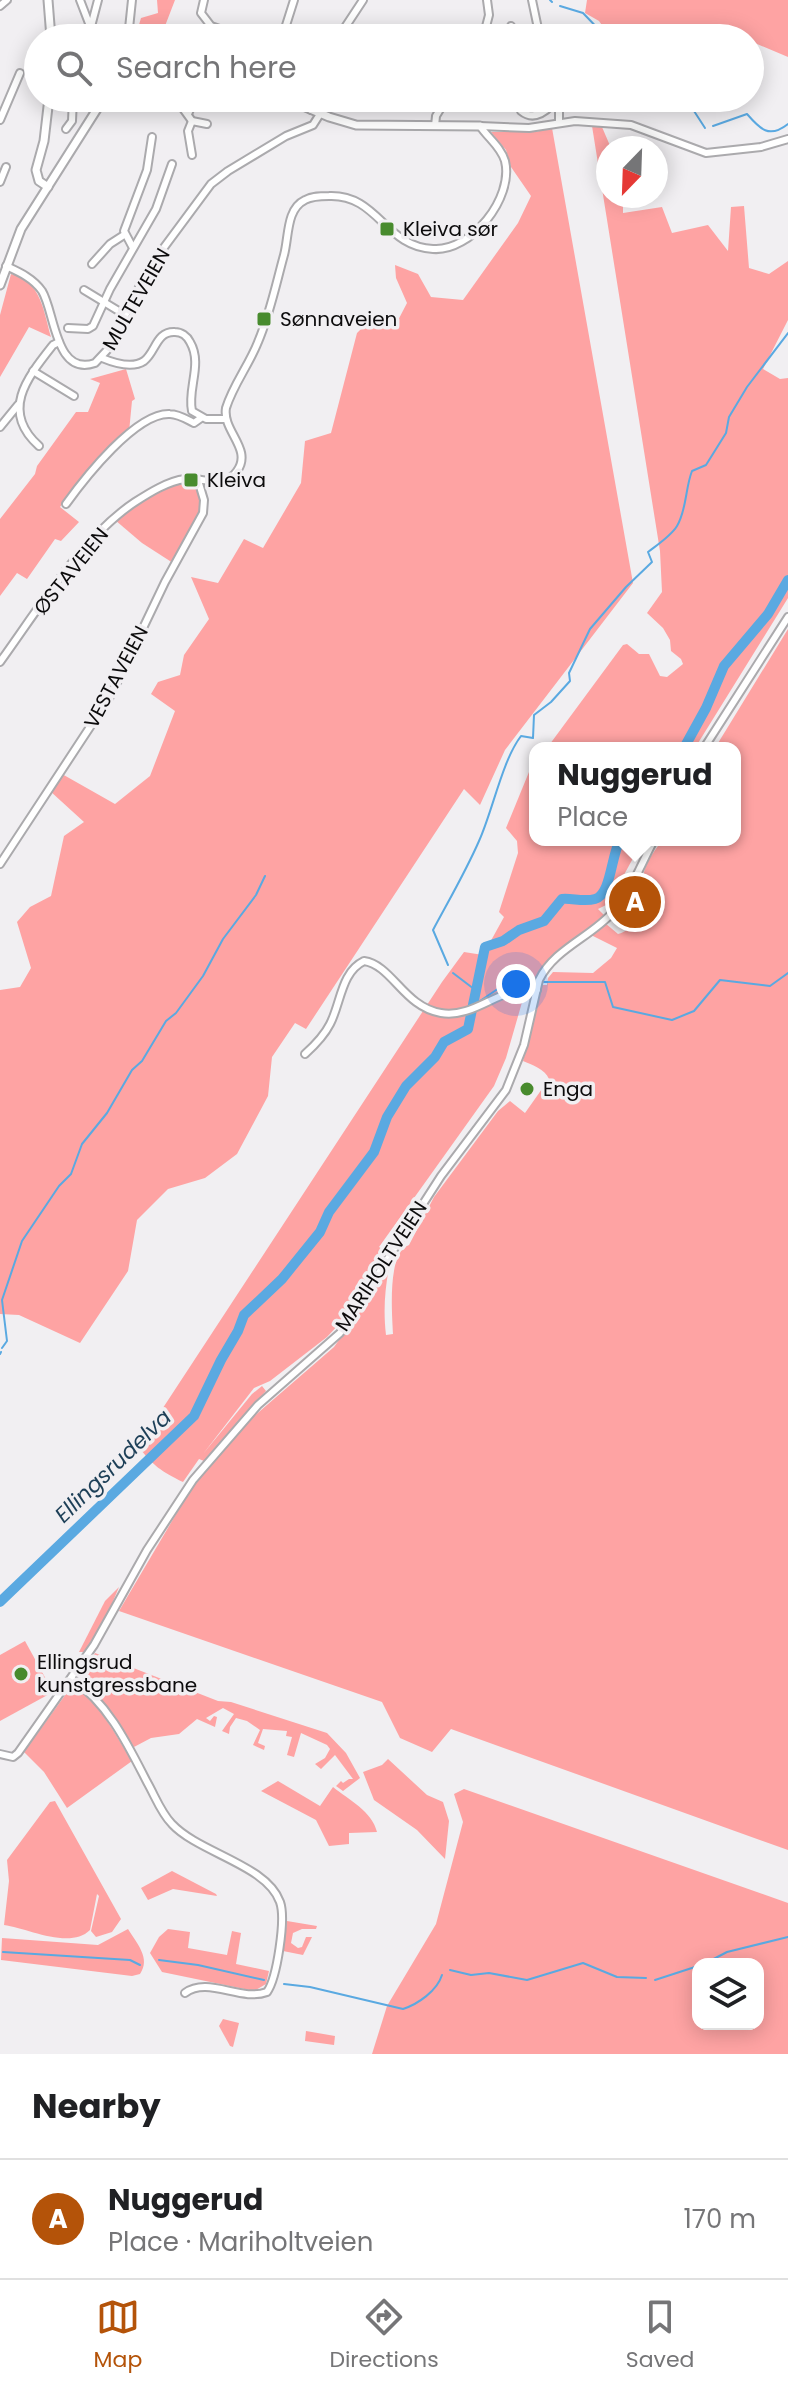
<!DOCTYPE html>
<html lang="en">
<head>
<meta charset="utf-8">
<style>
	body { margin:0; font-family:Poppins,sans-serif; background:#f6f6f6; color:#202124 }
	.controls { position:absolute; right:24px; bottom:24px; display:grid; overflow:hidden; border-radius:16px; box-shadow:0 4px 20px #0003 }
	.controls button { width:72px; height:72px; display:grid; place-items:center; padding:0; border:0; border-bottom:2px solid #e0e0e0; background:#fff; color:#202124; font:40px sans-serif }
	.compass { position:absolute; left:596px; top:136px; width:72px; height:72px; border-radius:50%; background:#fff; box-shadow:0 4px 20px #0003; rotate:203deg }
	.you { position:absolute; left:516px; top:984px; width:28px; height:28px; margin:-20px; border:6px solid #fff; border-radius:50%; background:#1a73e8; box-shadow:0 0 0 12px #1a73e833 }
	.badge { display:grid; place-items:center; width:52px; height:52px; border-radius:50%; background:#b45309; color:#fff; font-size:26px; font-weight:700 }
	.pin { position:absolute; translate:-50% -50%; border:4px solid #fff; box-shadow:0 2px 8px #0006 }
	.popup { position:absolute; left:529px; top:742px; width:212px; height:104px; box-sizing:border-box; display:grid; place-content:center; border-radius:16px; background:#fff; filter:drop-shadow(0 2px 6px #0005); font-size:26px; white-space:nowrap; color:#757577 }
	.popup b { font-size:30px; color:#202124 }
	.popup::after { content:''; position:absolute; left:50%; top:100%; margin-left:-16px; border:16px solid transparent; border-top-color:#fff }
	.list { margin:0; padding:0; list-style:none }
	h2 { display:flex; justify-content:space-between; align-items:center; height:104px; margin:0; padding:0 32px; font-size:34px }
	h2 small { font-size:26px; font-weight:400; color:#757577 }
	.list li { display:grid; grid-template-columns:52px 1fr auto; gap:24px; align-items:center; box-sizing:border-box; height:120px; padding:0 32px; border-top:2px solid #e0e0e0 }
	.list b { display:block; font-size:30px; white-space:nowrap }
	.list p { margin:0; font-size:26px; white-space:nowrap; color:#757577 }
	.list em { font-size:26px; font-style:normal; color:#757577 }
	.icon { flex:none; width:44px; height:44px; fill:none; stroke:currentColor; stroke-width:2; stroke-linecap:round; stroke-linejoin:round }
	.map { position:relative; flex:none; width:788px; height:2054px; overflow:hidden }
	.search { position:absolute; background:#fff; box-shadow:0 4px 20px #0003; left:24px; right:24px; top:24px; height:88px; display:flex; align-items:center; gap:20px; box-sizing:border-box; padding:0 28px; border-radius:44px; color:#757577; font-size:30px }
	.sheet { height:224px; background:#fff }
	nav { display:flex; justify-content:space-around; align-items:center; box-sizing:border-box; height:112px; border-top:2px solid #e0e0e0; background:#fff; font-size:22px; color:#757577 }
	nav a { display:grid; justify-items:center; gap:4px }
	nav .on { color:#b45309 }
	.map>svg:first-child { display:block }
	.green { fill:#fea3a3; fill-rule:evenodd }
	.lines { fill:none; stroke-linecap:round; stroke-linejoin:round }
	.stream { stroke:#5aa9e1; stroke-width:2 }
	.river { stroke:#5aa9e1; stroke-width:10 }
	.minor-casing { stroke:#abaaad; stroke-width:10 }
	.tertiary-casing { stroke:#abaaad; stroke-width:11 }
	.minor { stroke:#fff; stroke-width:6 }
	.tertiary { stroke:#fff; stroke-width:7 }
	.poi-dot { fill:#488b2e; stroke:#f1eff2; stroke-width:3 }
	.labels { text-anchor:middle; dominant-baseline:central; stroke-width:7; stroke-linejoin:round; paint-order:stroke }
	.poi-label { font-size:20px; fill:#0c0b0c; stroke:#f1eff2; text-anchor:start }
	.street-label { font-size:20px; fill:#0c0b0c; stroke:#f1eff2 }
	.water-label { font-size:22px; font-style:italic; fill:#1d3f57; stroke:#f1eff2 }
</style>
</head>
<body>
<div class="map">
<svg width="788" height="2054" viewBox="0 0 788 2054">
	<rect width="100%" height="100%" fill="#f1eff2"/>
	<!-- green -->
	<g class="green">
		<polygon points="157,0 175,0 165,26 152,28 146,38 135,38 141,18 158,13"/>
		<polygon points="587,0 788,0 788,57 750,41 750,38 611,38 599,21 585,13"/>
		<polygon points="592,126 602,127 611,148 608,148 608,196 623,196 623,213 662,207 672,233 708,225 728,251 731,207 744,206 749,268 769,274 788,261 788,320 763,369 780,379 788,378 788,598 695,748 547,748 623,645 627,644 639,654 649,654 660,676 667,677 683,664 681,659 671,651 670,640 663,628 647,613 662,592 660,551"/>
		<polygon points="552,128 633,583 505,750 480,805 464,789 306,1029 295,1023 272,1057 268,1096 237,1154 205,1178 168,1189 137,1220 128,1271 80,1343 19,1315 0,1314 0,990 20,987 31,968 17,922 30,907 51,896 64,836 84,822 50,791 62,774 115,804 150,776 175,711 151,694 158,682 180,675 184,655 209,619 191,577 218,583 244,539 263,548 301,483 305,441 331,433 357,333 368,322 394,328 407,303 396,278 395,265 418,274 431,297 463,300 518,223 531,196 511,167 506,150 491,132 535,132"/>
		<path d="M 11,274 C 41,280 44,313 51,337 L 29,327 L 0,377 L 0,315 Z"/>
		<polygon points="126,369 135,399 132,401 129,432 87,471 60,507 79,522 61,541 55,539 27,579 17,573 0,596 0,519 35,474 37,466 76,412 88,412 100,383 90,379"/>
		<path d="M 190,481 L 201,496 L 202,509 L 173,563 L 142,543 L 115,520 C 139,502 161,487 190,481 Z"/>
		<path d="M 788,629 L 788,1850 L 451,1729 L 432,1752 L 400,1738 L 382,1702 L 119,1611 L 195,1482 L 252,1418 L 334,1347 L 373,1292 L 390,1262 C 385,1288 383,1309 386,1335 L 393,1334 C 392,1313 387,1252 409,1245 L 434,1197 L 498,1111 L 510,1101 L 525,1113 L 549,1079 C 545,1069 532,1065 523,1061 L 542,985 L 547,985 L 548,978 L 553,972 L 593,973 L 611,958 L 617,948 L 591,935 L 605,923 L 618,934 C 633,931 649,910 648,895 C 648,885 641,878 645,869 C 648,859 656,849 662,840 L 735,840 L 735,748 L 715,748 Z"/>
		<path d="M 535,764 L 535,840 L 643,840 L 608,904 L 598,909 L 605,916 C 582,937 548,951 535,980 L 529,978 L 506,1058 L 494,1086 L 379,1247 L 386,1251 L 368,1274 L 340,1323 L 327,1337 L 270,1381 L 254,1388 L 203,1454 L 252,1394 L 262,1386 L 266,1391 L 204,1461 L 199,1459 L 183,1482 C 162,1472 152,1465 138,1446 L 442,982 L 464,952 L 483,955 L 504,917 L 499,912 L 518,853 L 517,841 L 506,828 L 529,772 Z"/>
		<polygon points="119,1587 106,1618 84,1652 79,1652 105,1601"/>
		<polygon points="25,1641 53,1692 0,1721 0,1655"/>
		<polygon points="95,1653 218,1701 231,1702 327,1733 346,1753 360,1778 343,1791 336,1786 341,1781 343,1783 349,1779 353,1779 335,1755 321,1769 315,1764 325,1758 330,1749 327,1745 301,1733 294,1757 287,1755 292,1737 286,1736 287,1731 263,1729 258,1743 265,1746 264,1750 253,1745 260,1730 247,1721 236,1718 230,1727 229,1734 222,1731 234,1714 223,1708 206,1718 210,1721 214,1716 217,1717 215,1727 197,1719 179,1734 151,1738 134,1747 82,1676"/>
		<path d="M 71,1687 C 94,1692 119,1741 132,1761 L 67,1808 L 44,1772 L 24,1752 Z"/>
		<polygon points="388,1759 427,1795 443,1802 449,1821 445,1859 417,1830 374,1800 363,1772 382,1765"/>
		<path d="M 278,1781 L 320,1806 L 333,1787 C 349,1800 372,1811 377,1832 L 349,1833 L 349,1844 L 329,1846 L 316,1820 L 261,1791 Z"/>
		<path d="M 464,1789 L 788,1903 L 788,2054 L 372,2054 L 387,2006 L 436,1924 L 463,1822 L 454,1794 ZM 698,1964 L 758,1964 L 758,2024 L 698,2024 Z"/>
		<path d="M 55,1801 L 121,1919 L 112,1932 L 96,1937 L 91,1931 L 99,1896 L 97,1894 L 90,1930 C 70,1950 27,1928 4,1925 L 9,1881 L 7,1860 L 50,1802 Z"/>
		<polygon points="172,1871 216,1894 217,1896 173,1889 148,1900 141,1888"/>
		<polygon points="287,1921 317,1926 316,1929 302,1929 293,1933 291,1943 298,1948 302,1947 306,1937 312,1937 303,1955 283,1951"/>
		<path d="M 128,1929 C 137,1944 151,1958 140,1974 L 132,1976 L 1,1960 L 2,1938 L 98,1945 Z"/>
		<polygon points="168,1929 190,1932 188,1948 227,1955 232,1931 241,1933 236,1964 269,1971 266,1984 254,1991 162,1972 150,1953 159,1937"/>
		<polygon points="223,2019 239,2023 233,2047 230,2046 219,2026"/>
		<polygon points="306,2031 335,2036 334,2045 305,2041"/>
	</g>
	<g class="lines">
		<!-- stream -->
		<g class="stream">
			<polyline points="550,0 552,2"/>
			<polyline points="560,6 583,13 607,38"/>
			<polyline points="678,98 694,111 705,128"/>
			<path d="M 713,126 L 747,114 C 760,129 769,139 788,124"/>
			<path d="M 448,965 L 433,930 C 449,900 466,871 479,841 C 493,810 502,761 521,736 L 533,738 L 534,715 L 551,702 L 570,681 L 569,673 L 590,629 L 626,587 L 652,562 L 648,552 C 657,545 671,536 677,526 C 687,509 685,489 692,471 L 706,465 L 726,433 L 729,417 L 747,387 L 788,333"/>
			<polyline points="453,973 474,989"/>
			<polyline points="544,982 605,982 613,1007 672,1020 694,1011 720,980 770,986 788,973"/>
			<polyline points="474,1005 508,982 534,982"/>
			<polyline points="2,1348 7,1341 2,1300 22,1241 59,1186 71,1174 82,1144 107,1113 132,1070 142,1061 166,1021 176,1013 203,976 223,939 256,895 265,876"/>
			<polyline points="0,1354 1,1352"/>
			<polyline points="3,1952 130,1960 140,1965"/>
			<polyline points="159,1960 198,1965 264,1980"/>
			<polyline points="704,1964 727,1952 788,1937"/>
			<polyline points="450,1970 471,1975 489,1973 527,1980 583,1963 617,1977 646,1978"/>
			<polyline points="655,1980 698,1966"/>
			<path d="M 284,1984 L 310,1987 L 403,2009 C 418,2004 437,1991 442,1975"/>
		</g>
		<!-- river -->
		<g class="river">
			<polyline points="684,748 706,708 724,666 768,614 788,580"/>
			<path d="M 0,1602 L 194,1416 L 221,1360 L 238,1331 L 244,1315 L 282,1279 L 320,1232 L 329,1212 L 374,1152 L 387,1117 L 406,1086 L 435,1057 L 444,1042 L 468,1029 L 485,947 L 503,941 L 519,930 L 544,921 L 562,899 C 572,898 584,902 595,899 C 611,895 611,856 620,840"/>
		</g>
		<defs>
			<g id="minor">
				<polyline points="80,0 90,26"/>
				<polyline points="204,0 201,13 211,26 245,38"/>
				<polyline points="532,0 540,38"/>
				<polyline points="0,6 7,0"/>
				<polyline points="511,26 512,38"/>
				<polyline points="88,38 98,0"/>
				<polyline points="128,38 132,0"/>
				<polyline points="282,38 294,0"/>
				<polyline points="338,38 363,0"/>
				<polyline points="483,38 489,15 487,0"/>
				<polyline points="168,98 179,103 192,121 207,124"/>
				<path d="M 518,98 L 521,111 C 532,120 543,114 552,105"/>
				<polyline points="547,98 552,105 559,109 559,123"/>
				<path d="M 364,104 C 390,107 419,92 442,106"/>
				<polyline points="311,110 315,98"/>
				<polyline points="188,114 195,98"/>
				<polyline points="0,120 20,73"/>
				<polyline points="192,121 188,131 192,155"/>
				<polyline points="435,126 436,116 447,98"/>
				<polyline points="480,126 529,128 575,121 631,125 706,153 761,147 788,139"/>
				<polyline points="66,129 72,121 73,98"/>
				<polyline points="0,182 6,167"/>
				<polyline points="133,248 124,231 147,170 152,137"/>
				<polyline points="92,264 110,244 124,235"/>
				<path d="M 6,266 C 19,272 33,278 42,291 C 55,312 55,377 95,363 L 110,347 L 148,269 L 211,184 L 228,171 L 286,136 L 313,125 L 320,114"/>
				<polyline points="84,290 117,310"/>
				<polyline points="68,328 88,329 93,326 110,289 156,209 172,164"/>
				<path d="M 102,358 C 114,363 132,369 144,361 C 156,352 156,331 175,332 C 181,332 187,336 190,342 C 203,364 187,389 192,411 L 206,419 L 225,419"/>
				<polyline points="33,371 74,396"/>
				<polyline points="0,427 18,405"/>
				<path d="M 39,446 C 0,411 27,378 53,345 L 59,342"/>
				<path d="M 66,504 C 84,479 136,412 170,414 C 178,414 186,419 194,423 L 201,418"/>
				<path d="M 0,662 C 37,611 82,537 135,502 C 149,493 168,481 185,479 C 203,477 224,490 237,471 C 253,449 222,431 226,408 C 233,385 249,365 258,342 C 270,314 276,284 284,255 C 289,237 286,209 305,200 C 312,196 321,196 329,196 C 378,194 385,247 433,249 C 471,252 514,198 505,161 C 501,147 488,138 480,126"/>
				<polyline points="704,748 788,617"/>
				<polyline points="0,864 111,695 165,582 203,513 204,500 198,480"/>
				<path d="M 305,1054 C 315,1045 324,1036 330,1024 C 341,1003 341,972 364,961 C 392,965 404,1007 441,1013 C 476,1019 503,983 537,990"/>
				<path d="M 72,1679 C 108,1703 128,1745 147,1782 C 155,1796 161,1813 172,1824 C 199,1853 267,1865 280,1902 C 286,1919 277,1978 267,1992 C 241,2002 208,1976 185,1993"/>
				<path d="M 0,1754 L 13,1757 L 18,1753 L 94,1645 L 147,1550 L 193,1480 L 258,1405 L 340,1333 L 441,1176 L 506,1090 L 524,1045 L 539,980 C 554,949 591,937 613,912 C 631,892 641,864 654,840"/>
			</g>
			<g id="tertiary">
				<polyline points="48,0 51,38"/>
				<polyline points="284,98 329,117 356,125 480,126"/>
				<polyline points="48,187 39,181 36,170 44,141 49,98"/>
				<polyline points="0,285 21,229 104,98"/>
			</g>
		</defs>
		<!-- minor casing -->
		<use href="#minor" class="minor-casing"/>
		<!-- tertiary casing -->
		<use href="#tertiary" class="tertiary-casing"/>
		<!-- minor -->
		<use href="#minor" class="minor"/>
		<!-- tertiary -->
		<use href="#tertiary" class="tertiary"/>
	</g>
	<!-- markers -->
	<g class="poi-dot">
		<rect x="379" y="221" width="16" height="16" rx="4"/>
		<rect x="256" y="311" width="16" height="16" rx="4"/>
		<rect x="183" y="472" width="16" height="16" rx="4"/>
		<circle cx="527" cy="1089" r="8"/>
		<circle cx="21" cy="1674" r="8"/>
	</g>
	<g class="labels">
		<!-- poi labels -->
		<g class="poi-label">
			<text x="403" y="229">Kleiva sør</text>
			<text x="280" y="319">Sønnaveien</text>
			<text x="207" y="480">Kleiva</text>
			<text x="543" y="1089">Enga</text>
			<text x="37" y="1662">Ellingsrud<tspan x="37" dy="23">kunstgressbane</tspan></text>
		</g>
		<!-- street labels -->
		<g class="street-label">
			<text transform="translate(136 299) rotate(-60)">MULTEVEIEN</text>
			<text transform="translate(71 571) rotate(-51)">ØSTAVEIEN</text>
			<text transform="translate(116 677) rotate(-62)">VESTAVEIEN</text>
			<text transform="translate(381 1266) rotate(-57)">MARIHOLTVEIEN</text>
		</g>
		<!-- water labels -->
		<g class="water-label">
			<text transform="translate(113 1466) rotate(-44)">Ellingsrudelva</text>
		</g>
	</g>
</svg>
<div class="controls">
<button><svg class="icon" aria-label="layers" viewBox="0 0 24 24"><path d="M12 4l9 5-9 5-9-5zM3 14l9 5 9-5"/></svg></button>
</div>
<svg class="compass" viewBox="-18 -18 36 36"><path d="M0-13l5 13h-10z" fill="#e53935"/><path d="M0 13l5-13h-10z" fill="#757577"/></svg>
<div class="you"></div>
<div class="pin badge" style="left:635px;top:902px">A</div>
<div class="popup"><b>Nuggerud</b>Place</div>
<div class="search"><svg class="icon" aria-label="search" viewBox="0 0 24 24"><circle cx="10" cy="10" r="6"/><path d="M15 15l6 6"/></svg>Search here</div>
</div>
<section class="sheet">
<h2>Nearby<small></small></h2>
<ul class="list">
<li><span class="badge">A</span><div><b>Nuggerud</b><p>Place · Mariholtveien</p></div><em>170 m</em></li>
</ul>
</section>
<nav>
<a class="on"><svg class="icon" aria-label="map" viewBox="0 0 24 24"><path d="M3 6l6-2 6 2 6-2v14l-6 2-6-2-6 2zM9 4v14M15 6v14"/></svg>Map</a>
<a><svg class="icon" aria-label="directions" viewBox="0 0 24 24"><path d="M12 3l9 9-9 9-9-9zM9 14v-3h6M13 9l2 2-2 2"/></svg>Directions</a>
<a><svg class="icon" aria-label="saved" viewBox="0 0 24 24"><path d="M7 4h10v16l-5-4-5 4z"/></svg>Saved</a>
</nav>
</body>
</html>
